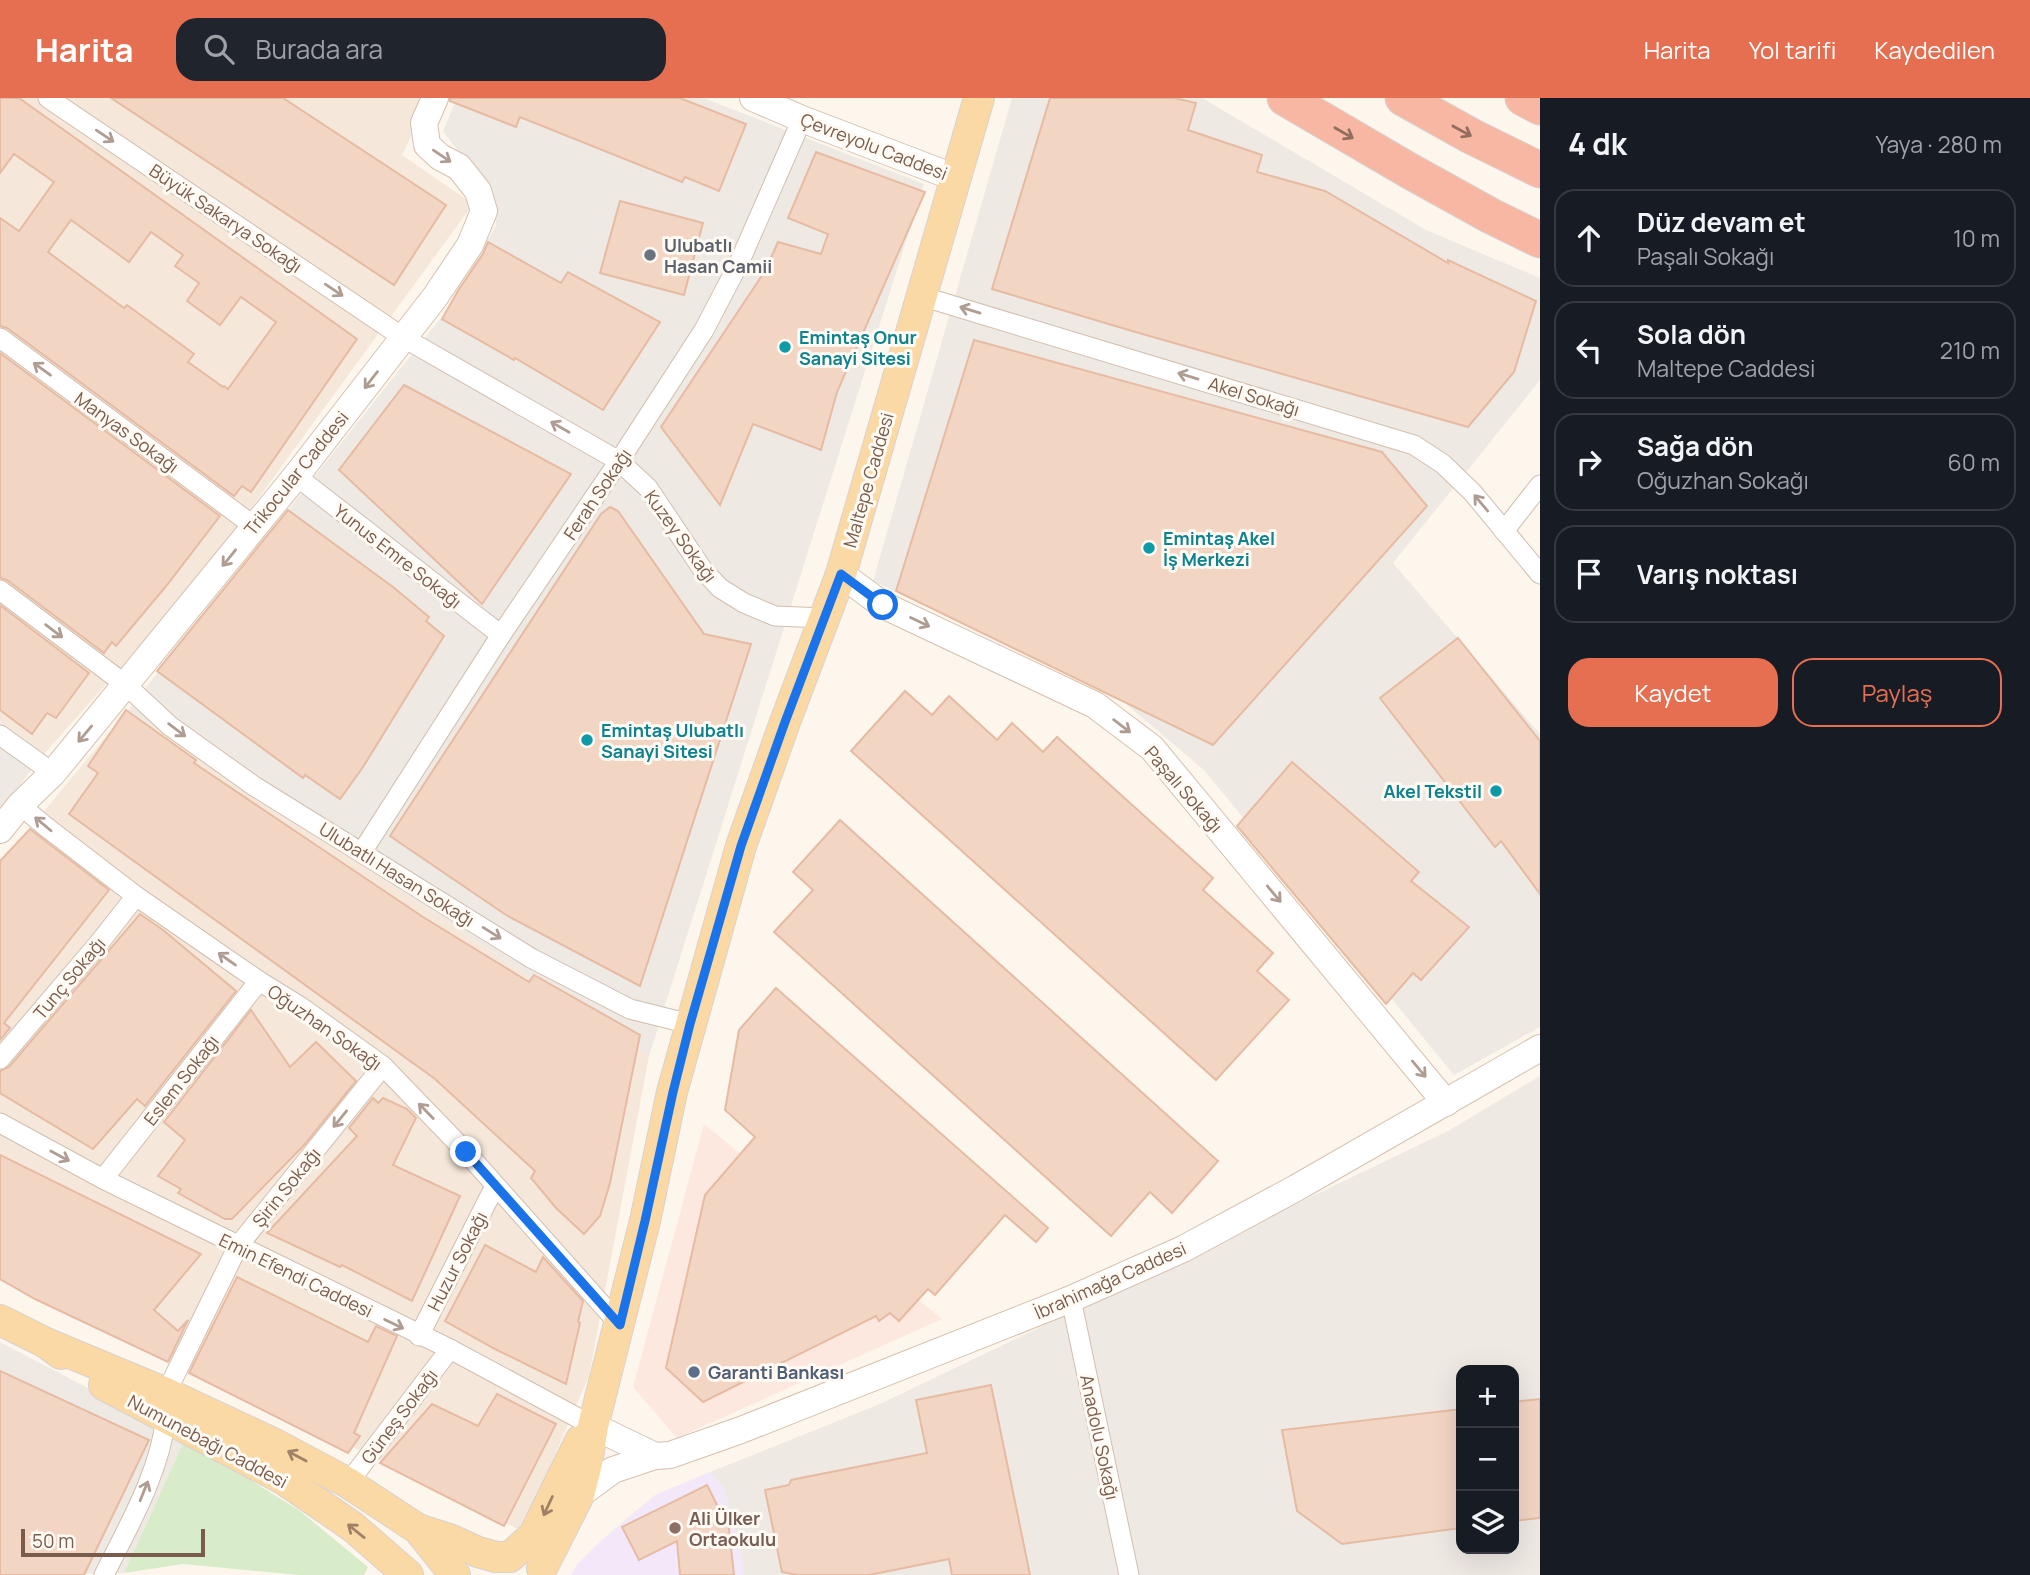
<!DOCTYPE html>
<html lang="tr">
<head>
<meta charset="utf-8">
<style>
	body { margin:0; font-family:Manrope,sans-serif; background:#20242c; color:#f1f3f6 }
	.controls { position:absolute; right:21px; bottom:21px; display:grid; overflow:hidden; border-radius:14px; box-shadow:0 7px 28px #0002 }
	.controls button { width:63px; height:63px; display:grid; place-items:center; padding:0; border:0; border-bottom:2px solid #363941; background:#171b24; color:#f1f3f6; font:35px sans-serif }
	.scale { position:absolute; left:21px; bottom:18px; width:184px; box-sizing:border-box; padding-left:7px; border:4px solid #7a5c4d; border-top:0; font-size:19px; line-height:24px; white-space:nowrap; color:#7a5c4d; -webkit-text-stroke:5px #fffaf3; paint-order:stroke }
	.stop { position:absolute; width:21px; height:21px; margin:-16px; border:5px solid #1a73e8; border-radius:50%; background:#fff }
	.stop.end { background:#1a73e8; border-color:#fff; box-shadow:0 2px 7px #0008 }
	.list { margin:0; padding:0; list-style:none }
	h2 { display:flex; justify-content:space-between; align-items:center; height:91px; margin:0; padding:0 28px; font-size:30px }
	h2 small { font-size:23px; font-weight:400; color:#9ea1a6 }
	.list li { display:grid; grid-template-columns:46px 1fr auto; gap:21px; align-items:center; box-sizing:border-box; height:98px; margin:0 14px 14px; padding:0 14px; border:2px solid #363941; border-radius:21px }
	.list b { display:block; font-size:26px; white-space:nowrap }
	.list p { margin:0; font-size:23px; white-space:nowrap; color:#9ea1a6 }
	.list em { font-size:23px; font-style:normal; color:#9ea1a6 }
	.actions { display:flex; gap:14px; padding:21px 28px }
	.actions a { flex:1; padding:16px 0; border:2px solid #e76f51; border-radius:21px; text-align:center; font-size:24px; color:#e76f51 }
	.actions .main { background:#e76f51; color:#fff }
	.icon { flex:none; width:38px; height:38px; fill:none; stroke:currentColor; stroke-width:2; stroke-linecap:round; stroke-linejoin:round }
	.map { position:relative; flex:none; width:1540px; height:1477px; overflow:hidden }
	header { display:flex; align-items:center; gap:42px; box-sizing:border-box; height:98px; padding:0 35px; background:#e76f51; color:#fff }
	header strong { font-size:33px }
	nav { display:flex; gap:38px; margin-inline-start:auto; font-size:24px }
	.search { width:490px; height:63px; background:#20242c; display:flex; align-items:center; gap:18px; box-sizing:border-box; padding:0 24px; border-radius:21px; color:#9ea1a6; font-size:26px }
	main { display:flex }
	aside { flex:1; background:#171b24 }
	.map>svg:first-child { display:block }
	.residential { fill:#f5e8da }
	.commercial { fill:#fde8e0 }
	.industrial { fill:#efe9e4; fill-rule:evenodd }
	.education { fill:#f3e8fa }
	.green { fill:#d8ecc9 }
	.building { fill:#f3d5c3; stroke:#e6bba3; stroke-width:2; fill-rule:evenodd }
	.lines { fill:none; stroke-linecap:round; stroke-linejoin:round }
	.street-casing { stroke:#d1beb0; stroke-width:21 }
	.secondary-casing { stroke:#d6c0b0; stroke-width:28 }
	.primary-casing { stroke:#dad1cd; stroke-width:32 }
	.highway-casing { stroke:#dad1cd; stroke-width:37 }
	.street { stroke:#fff; stroke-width:19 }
	.secondary { stroke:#fff; stroke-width:26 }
	.primary { stroke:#fbd9a5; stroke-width:30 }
	.highway { stroke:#f7b7a3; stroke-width:35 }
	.oneway { stroke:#936e5e }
	.oneway2 { stroke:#af9d94 }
	.oneway3 { stroke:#a18267 }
	.route { stroke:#1a73e8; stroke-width:9 }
	.worship-dot { fill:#6b7280; stroke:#fffaf3; stroke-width:2.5 }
	.culture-dot { fill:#0f9aa8; stroke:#fffaf3; stroke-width:2.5 }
	.service-dot { fill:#5c6f8a; stroke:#fffaf3; stroke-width:2.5 }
	.education-dot { fill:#8d6e63; stroke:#fffaf3; stroke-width:2.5 }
	.labels { text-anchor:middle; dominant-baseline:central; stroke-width:6; stroke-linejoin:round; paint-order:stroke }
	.street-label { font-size:18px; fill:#7a5c4d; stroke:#fffaf3 }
	.worship-label { font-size:18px; font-weight:bold; fill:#5b616d; stroke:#fffaf3; text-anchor:start }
	.culture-label { font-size:18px; font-weight:bold; fill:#0d838f; stroke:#fffaf3; text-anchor:start }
	.service-label { font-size:18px; font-weight:bold; fill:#4e5e75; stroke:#fffaf3; text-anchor:start }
	.education-label { font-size:18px; font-weight:bold; fill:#785e54; stroke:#fffaf3; text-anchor:start }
</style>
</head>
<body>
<header>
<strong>Harita</strong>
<div class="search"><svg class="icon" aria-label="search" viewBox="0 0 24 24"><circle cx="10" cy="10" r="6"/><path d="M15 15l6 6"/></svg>Burada ara</div>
<nav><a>Harita</a><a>Yol tarifi</a><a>Kaydedilen</a></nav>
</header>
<main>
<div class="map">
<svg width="1540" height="1477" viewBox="0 0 1540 1477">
	<rect width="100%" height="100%" fill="#fdf6ec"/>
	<!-- residential -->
	<g class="residential">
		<polygon points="0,0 429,0 402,57 473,106 201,479 45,655 0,623"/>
		<polygon points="128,612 649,958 589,1278 522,1433 0,1173 0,766"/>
	</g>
	<!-- commercial -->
	<polygon class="commercial" points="704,1026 942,1221 677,1340 633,1289"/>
	<!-- industrial -->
	<g class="industrial">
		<polygon points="457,0 704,0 924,86 649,958 128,612 445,215 496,128 493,99 443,33"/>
		<polygon points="1012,0 1202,0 1426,132 1540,180 1540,282 1393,465 1540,636 1540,929 1454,977 1204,672 1112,594 873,483"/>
		<polygon points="0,623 45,655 0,712"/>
		<path d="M 1540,978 L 1540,1477 L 743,1477 L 743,1465 L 724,1391 L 710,1374 L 880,1306 L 1448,1033 ZM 1461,1272 L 1514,1272 L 1514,1451 L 1461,1451 Z"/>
		<polygon points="0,1244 185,1341 124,1475 0,1477"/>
	</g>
	<!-- education -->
	<polygon class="education" points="710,1374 724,1391 743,1465 743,1477 571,1477 578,1465 604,1440 655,1397"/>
	<!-- green -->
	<polygon class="green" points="185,1341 300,1413 368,1469 364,1477 299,1477 183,1466 124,1475"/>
	<!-- building -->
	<g class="building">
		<path d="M 0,0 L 19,0 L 357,241 L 251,394 L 242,388 L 234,398 L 7,230 L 0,228 L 0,120 L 19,133 L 54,84 L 14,56 L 0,75 ZM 71,122 L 129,164 L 151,134 L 183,157 L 175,168 L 199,185 L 187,203 L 220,227 L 241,199 L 276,224 L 228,291 L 224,288 L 223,289 L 188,264 L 194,256 L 186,250 L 127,207 L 124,210 L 48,154 Z"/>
		<polygon points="111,0 283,0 446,107 394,187"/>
		<polygon points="450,0 680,0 746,26 719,93 685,79 682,84 520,19 516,29 450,3"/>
		<polygon points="1050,0 1174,0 1196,5 1188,32 1262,57 1257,74 1325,93 1448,165 1448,162 1536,203 1514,274 1468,329 1132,233 992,191"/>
		<polygon points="816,54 925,94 837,294 821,352 753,326 720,407 661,329 765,173 778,144 821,156 828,136 788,120"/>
		<polygon points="620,103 703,125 684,197 600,175"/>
		<polygon points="488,144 561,185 568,174 660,224 603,312 515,260 514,262 442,221 459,191 483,156"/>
		<polygon points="974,242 1382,354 1427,408 1213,647 896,493"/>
		<polygon points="0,255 220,418 167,487 116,548 112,544 104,555 7,482 0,480"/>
		<polygon points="404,287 571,376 482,506 339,372"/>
		<polygon points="610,409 618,413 704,536 751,546 640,888 506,817 390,738 601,416"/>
		<polygon points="288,412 393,489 429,519 426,523 444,538 363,669 340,701 305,677 303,680 157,573"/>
		<polygon points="0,507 89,575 56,620 47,615 32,636 0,612"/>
		<polygon points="1458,540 1540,643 1540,796 1501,743 1495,749 1380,600"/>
		<polygon points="905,593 932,617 949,598 997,642 1012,625 1043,654 1057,639 1213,780 1203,792 1273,855 1257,873 1289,902 1216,982 851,653"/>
		<polygon points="126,612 196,662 194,665 423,819 529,884 534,877 640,937 610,1085 600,1118 584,1136 556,1110 531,1080 535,1073 435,981 69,716 98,675 88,668"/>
		<polygon points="1292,664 1419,774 1411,783 1469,829 1421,882 1413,875 1386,906 1237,728"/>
		<polygon points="840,722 1218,1063 1172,1115 1150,1094 1111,1138 774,834 813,792 793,774"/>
		<polygon points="30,731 109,792 4,925 10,930 0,942 0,763"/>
		<polygon points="140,816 163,832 236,893 145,1008 137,1001 93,1051 0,995 0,973 9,969"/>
		<polygon points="776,890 1048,1130 1036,1144 1005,1117 935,1197 928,1191 899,1223 890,1215 879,1223 876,1218 703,1304 666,1270 705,1097 755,1039 725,1012 739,932"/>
		<polygon points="251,912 290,969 316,944 356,983 306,1045 232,1121 225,1121 178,1095 181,1091 158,1078 185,1042 164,1024"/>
		<polygon points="373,1000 378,1005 383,1000 407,1011 416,1020 393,1067 460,1098 412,1203 342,1167 340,1169 267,1135 357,1038 349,1030"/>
		<polygon points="0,1057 201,1156 154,1212 178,1233 188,1222 168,1264 35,1201 0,1181"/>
		<polygon points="485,1147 536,1174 543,1159 583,1203 578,1224 580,1225 566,1286 495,1251 445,1223"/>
		<polygon points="237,1179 368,1244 376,1228 397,1238 354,1335 360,1338 348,1355 189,1275"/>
		<polygon points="0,1273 149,1342 84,1477 0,1477"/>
		<polygon points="991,1287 1030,1477 952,1477 949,1461 869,1477 797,1477 782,1474 765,1392 789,1387 791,1382 927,1355 916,1302"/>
		<polygon points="497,1296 556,1326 504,1428 380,1365 432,1306 478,1328"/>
		<polygon points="1540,1301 1540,1420 1514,1423 1514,1304"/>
		<polygon points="1461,1311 1461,1430 1342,1446 1297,1413 1282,1332"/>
		<polygon points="707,1387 729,1431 734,1477 680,1477 677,1443 639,1462 622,1429"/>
	</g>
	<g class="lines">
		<defs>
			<g id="street">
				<polyline points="48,0 404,240 619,363 648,390 703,472 720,490 744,505 775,518 825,520"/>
				<polyline points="921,198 1414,347 1443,366 1473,395 1540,476"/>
				<polyline points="0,240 254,428"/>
				<polyline points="296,378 501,537"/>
				<polyline points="1504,433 1540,387"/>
				<polyline points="0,492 126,587 170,628 254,688 531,860 630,911 690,926"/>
				<polyline points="0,637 53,675"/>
				<polyline points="20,707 45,728 136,798 259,883 301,909 383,968 466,1054 620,1227"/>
				<polyline points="362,754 501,537 619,363 704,232 739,165 802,21"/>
				<polyline points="0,961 99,845 136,798"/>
				<polyline points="0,1025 103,1081 450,1251 593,1328"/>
				<polyline points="103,1081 259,883"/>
				<polyline points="1071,1201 1129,1477"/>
				<polyline points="419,1238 495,1088"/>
				<polyline points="166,1295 238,1148 383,968"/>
				<polyline points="348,1385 450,1251"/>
				<path d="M 104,1477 C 129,1427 159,1376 166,1320"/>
			</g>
			<g id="secondary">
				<polyline points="753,0 802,21 956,80"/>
				<polyline points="841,476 883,507 1095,607 1152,650 1446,1005"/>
				<polyline points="0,732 20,707 53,675 296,378 435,199 470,147 484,113 478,93 459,69 440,59 427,47 424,25 435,0"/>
				<polyline points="593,1328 655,1358"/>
				<polyline points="579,1397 613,1372 655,1358 670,1357 741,1332 1071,1201 1183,1151 1296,1090 1540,950"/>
			</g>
			<g id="primary">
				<polyline points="0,1222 46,1245 61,1256"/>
				<polyline points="46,1245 166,1295 275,1346 348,1385 418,1431 452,1442 478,1454 496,1459 510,1459 534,1437 580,1343"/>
				<polyline points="104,1287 283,1381 353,1429 408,1477"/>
				<polyline points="418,1431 455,1477"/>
				<polyline points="542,1470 579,1397 587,1365 593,1328 645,1123 672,994 741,748 785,624 841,476 979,0"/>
			</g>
			<g id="highway">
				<polyline points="1285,0 1408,72 1491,118 1540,142"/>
				<polyline points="1403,0 1471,38 1540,72"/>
				<polyline points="1523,0 1540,9"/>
			</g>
		</defs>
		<!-- street casing -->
		<use href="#street" class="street-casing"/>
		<!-- secondary casing -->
		<use href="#secondary" class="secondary-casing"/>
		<!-- primary casing -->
		<use href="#primary" class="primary-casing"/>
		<!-- highway casing -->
		<use href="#highway" class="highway-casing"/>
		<!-- street -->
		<use href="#street" class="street"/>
		<!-- secondary -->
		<use href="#secondary" class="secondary"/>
		<!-- primary -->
		<use href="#primary" class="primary"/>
		<!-- highway -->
		<use href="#highway" class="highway"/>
	</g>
	<!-- one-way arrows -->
	<defs><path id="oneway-shaft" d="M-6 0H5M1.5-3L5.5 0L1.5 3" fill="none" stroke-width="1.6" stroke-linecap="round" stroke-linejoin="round" transform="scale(1.75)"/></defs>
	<g class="oneway">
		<use href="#oneway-shaft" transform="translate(1462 33) rotate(29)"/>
		<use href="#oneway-shaft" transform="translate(1344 35) rotate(30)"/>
	</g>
	<g class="oneway2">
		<use href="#oneway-shaft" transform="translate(105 38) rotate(34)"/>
		<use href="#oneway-shaft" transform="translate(442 58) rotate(34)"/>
		<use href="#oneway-shaft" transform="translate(334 192) rotate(34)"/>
		<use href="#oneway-shaft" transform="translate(970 212) rotate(-163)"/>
		<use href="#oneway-shaft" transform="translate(42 271) rotate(-144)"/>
		<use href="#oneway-shaft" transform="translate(1188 278) rotate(-163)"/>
		<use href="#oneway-shaft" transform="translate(371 282) rotate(128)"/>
		<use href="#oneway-shaft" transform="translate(560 329) rotate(-150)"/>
		<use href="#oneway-shaft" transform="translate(1481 405) rotate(-130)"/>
		<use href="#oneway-shaft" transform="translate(229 460) rotate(129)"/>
		<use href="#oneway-shaft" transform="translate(920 524) rotate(25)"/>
		<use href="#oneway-shaft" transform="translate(54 533) rotate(37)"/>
		<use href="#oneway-shaft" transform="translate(1122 628) rotate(37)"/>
		<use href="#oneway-shaft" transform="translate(177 632) rotate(37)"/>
		<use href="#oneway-shaft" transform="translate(85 636) rotate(130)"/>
		<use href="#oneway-shaft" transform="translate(43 726) rotate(-140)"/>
		<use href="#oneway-shaft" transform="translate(1274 796) rotate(50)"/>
		<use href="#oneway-shaft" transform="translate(492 835) rotate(32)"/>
		<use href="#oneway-shaft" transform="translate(227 861) rotate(-145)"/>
		<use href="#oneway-shaft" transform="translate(1419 971) rotate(50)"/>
		<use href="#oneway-shaft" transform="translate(426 1013) rotate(-134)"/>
		<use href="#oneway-shaft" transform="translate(340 1021) rotate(129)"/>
		<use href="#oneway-shaft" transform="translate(60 1058) rotate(29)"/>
		<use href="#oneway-shaft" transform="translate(394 1226) rotate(26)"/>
		<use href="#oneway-shaft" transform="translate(144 1393) rotate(-68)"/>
	</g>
	<g class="oneway3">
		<use href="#oneway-shaft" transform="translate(297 1358) rotate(-152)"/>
		<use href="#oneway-shaft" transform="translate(548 1408) rotate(115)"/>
		<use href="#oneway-shaft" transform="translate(356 1433) rotate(-141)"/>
	</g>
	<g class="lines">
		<!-- route -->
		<polyline class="route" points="466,1054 620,1227 645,1123 673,994 690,926 741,748 785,624 841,476 883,507"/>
	</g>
	<!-- markers -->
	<circle class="worship-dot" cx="650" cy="157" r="7"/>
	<g class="culture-dot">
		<circle cx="785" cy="249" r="7"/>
		<circle cx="1149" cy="450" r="7"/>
		<circle cx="587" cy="642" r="7"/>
		<circle cx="1496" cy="693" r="7"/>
	</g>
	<circle class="service-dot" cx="694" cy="1274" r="7"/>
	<circle class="education-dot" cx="675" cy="1430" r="7"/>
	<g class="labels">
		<!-- street labels -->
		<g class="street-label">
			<text transform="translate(874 48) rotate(21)">Çevreyolu Caddesi</text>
			<text transform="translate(226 120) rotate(34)">Büyük Sakarya Sokağı</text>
			<text transform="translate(1254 298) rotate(17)">Akel Sokağı</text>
			<text transform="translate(127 334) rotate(36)">Manyas Sokağı</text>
			<text transform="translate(296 375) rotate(-51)">Trikocular Caddesi</text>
			<text transform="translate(868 382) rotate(-74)">Maltepe Caddesi</text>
			<text transform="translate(597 396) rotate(-56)">Ferah Sokağı</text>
			<text transform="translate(681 438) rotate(54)">Kuzey Sokağı</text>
			<text transform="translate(398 458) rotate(38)">Yunus Emre Sokağı</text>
			<text transform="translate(1184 691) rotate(49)">Paşalı Sokağı</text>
			<text transform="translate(397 776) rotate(32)">Ulubatlı Hasan Sokağı</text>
			<text transform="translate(69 880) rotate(-50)">Tunç Sokağı</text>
			<text transform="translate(325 929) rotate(35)">Oğuzhan Sokağı</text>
			<text transform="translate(181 982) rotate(-52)">Eslem Sokağı</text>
			<text transform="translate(286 1089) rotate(-51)">Şirin Sokağı</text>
			<text transform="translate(457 1163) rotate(-63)">Huzur Sokağı</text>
			<text transform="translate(296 1177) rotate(26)">Emin Efendi Caddesi</text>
			<text transform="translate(1110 1182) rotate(-24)">İbrahimağa Caddesi</text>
			<text transform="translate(399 1318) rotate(-53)">Güneş Sokağı</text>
			<text transform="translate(1100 1339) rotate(78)">Anadolu Sokağı</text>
			<text transform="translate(208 1343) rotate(28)">Numunebağı Caddesi</text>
		</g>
		<!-- worship labels -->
		<g class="worship-label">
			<text x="664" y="147">Ulubatlı<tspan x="664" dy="21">Hasan Camii</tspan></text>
		</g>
		<!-- culture labels -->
		<g class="culture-label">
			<text x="799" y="239">Emintaş Onur<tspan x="799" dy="21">Sanayi Sitesi</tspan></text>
			<text x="1163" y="440">Emintaş Akel<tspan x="1163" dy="21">İş Merkezi</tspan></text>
			<text x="601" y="632">Emintaş Ulubatlı<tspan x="601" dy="21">Sanayi Sitesi</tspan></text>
			<text x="1482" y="693" text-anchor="end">Akel Tekstil</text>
		</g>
		<!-- service labels -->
		<g class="service-label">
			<text x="708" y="1274">Garanti Bankası</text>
		</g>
		<!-- education labels -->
		<g class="education-label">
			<text x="689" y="1420">Ali Ülker<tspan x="689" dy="21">Ortaokulu</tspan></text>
		</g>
	</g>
</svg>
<div class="controls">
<button>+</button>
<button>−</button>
<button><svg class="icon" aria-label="layers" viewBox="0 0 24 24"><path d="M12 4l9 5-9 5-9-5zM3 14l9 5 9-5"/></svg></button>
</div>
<div class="scale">50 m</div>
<div class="stop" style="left:883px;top:507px"></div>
<div class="stop end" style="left:466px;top:1054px"></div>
</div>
<aside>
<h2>4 dk<small>Yaya · 280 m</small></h2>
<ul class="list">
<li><svg class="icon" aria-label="ahead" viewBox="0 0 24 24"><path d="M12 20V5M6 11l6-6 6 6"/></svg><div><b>Düz devam et</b><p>Paşalı Sokağı</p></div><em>10 m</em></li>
<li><svg class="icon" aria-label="left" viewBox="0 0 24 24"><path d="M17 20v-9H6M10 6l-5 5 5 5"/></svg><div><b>Sola dön</b><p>Maltepe Caddesi</p></div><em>210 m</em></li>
<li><svg class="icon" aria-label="right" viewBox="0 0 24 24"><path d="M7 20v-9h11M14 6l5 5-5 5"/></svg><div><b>Sağa dön</b><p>Oğuzhan Sokağı</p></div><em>60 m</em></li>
<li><svg class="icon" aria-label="arrive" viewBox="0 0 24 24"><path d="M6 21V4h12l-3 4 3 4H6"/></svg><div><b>Varış noktası</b></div></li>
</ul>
<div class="actions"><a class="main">Kaydet</a><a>Paylaş</a></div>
</aside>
</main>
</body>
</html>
